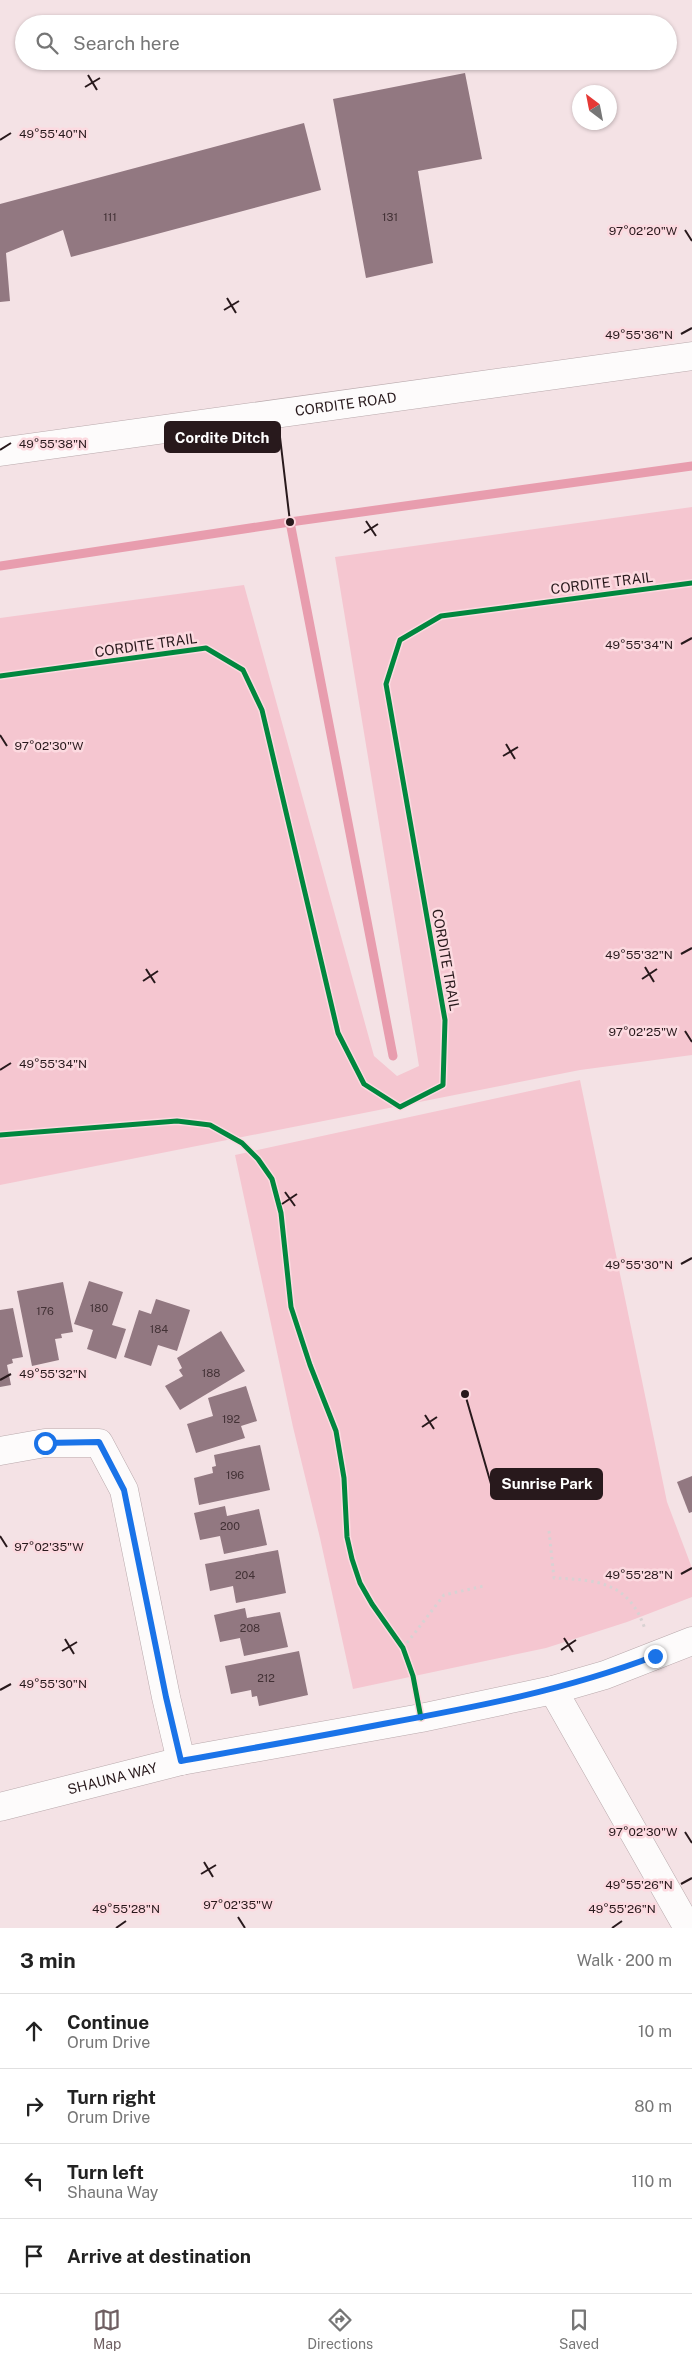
<!DOCTYPE html>
<html lang="en">
<head>
<meta charset="utf-8">
<style>
	body { margin:0; font-family:"Public Sans",sans-serif; background:#f6f6f6; color:#222 }
	.compass { position:absolute; left:572px; top:85px; width:45px; height:45px; border-radius:50%; background:#fff; box-shadow:0 1px 4px #0004; rotate:328deg }
	.stop { position:absolute; width:15px; height:15px; margin:-11px; border:4px solid #1a73e8; border-radius:50%; background:#fff }
	.stop.end { background:#1a73e8; border-color:#fff; box-shadow:0 1px 5px #0008 }
	.list { margin:0; padding:0; list-style:none }
	h2 { display:flex; justify-content:space-between; align-items:center; height:65px; margin:0; padding:0 20px; font-size:21px }
	h2 small { font-size:16px; font-weight:400; color:#767676 }
	.list li { display:grid; grid-template-columns:32px 1fr auto; gap:15px; align-items:center; box-sizing:border-box; height:75px; padding:0 20px; border-top:1px solid #e0e0e0 }
	.list b { display:block; font-size:19px; white-space:nowrap }
	.list p { margin:0; font-size:16px; white-space:nowrap; color:#767676 }
	.list em { font-size:16px; font-style:normal; color:#767676 }
	.icon { flex:none; width:28px; height:28px; fill:none; stroke:currentColor; stroke-width:2; stroke-linecap:round; stroke-linejoin:round }
	.map { position:relative; flex:none; width:692px; height:1928px; overflow:hidden }
	.search { position:absolute; background:#fff; box-shadow:0 1px 4px #0004; left:15px; right:15px; top:15px; height:55px; display:flex; align-items:center; gap:12px; box-sizing:border-box; padding:0 18px; border-radius:28px; color:#767676; font-size:19px }
	.sheet { height:365px; background:#fff }
	nav { display:flex; justify-content:space-around; align-items:center; box-sizing:border-box; height:70px; border-top:1px solid #e0e0e0; background:#fff; font-size:14px; color:#767676 }
	nav a { display:grid; justify-items:center; gap:2px }
	nav .on { color:#6f5f62 }
	.map>svg:first-child { display:block }
	.green { fill:#f5c6d0 }
	.lines { fill:none; stroke-linecap:round; stroke-linejoin:round }
	.stream { stroke:#e89dae; stroke-width:9 }
	.building { fill:#927881 }
	.minor-casing { stroke:#b9a9ac; stroke-width:29 }
	.path { stroke:#d8d2d3; stroke-width:3; stroke-dasharray:2.5 4; stroke-linecap:butt }
	.minor { stroke:#fdfbfb; stroke-width:28 }
	.cycleway-casing { stroke:#fcdae0; stroke-width:8 }
	.cycleway { stroke:#00873e; stroke-width:5 }
	.route { stroke:#1a73e8; stroke-width:6 }
	.ticks { fill:none; stroke:#28191c; stroke-width:2 }
	.labels { text-anchor:middle; dominant-baseline:central; stroke-width:5; stroke-linejoin:round; paint-order:stroke }
	.number-label { font-size:11px; fill:#423135 }
	.street-label { font-size:14px; fill:#28191c; stroke:#fcdae0 }
	.ticks-label { font-size:12px; text-anchor:middle; fill:#28191c; stroke:#fcdae0; stroke-width:5; stroke-linejoin:round; paint-order:stroke }
	.leader { fill:none; stroke:#28191c; stroke-width:2 }
	.callout-dot { fill:#28191c; stroke:#fcdae0; stroke-width:2 }
	.callout { fill:#28191c; stroke:#28191c; stroke-width:2 }
	.callout-label { font-size:15px; text-anchor:middle; font-weight:bold; fill:#fff }
</style>
</head>
<body>
<div class="map">
<svg width="692" height="1928" viewBox="0 0 692 1928">
	<rect width="100%" height="100%" fill="#f4e2e5"/>
	<!-- green -->
	<g class="green">
		<polygon points="692,507 692,1055 580,1070 0,1185 0,618 244,585 374,1056 397,1076 419,1066 335,557"/>
		<polygon points="580,1080 667,1502 692,1568 692,1597 627,1622 546,1648 353,1689 320,1538 293,1427 235,1155"/>
	</g>
	<g class="lines">
		<!-- stream -->
		<g class="stream">
			<polyline points="290,522 393,1056"/>
			<polyline points="0,566 290,522 692,466"/>
		</g>
	</g>
	<!-- building -->
	<g class="building">
		<polygon points="465,73 482,159 418,171 433,263 366,278 333,99"/>
		<polygon points="304,123 321,190 71,257 63,230 6,253 10,301 0,302 0,204"/>
		<polygon points="89,1281 123,1292 112,1325 126,1329 116,1359 87,1349 93,1330 74,1324"/>
		<polygon points="63,1282 73,1332 61,1334 62,1338 55,1339 59,1360 32,1366 17,1291"/>
		<polygon points="156,1299 190,1310 177,1351 158,1345 151,1366 124,1357 139,1310 151,1314"/>
		<polygon points="13,1308 23,1357 12,1359 13,1363 7,1365 11,1385 0,1387 0,1310"/>
		<polygon points="221,1331 245,1371 180,1410 165,1386 183,1376 179,1370 182,1368 177,1358"/>
		<polygon points="246,1386 257,1421 241,1426 245,1438 196,1453 187,1424 213,1416 208,1398"/>
		<polygon points="260,1445 270,1490 199,1505 194,1478 213,1473 212,1467 216,1466 214,1455"/>
		<polygon points="692,1476 692,1512 689,1513 677,1482"/>
		<polygon points="225,1506 227,1516 259,1509 267,1545 224,1554 220,1536 200,1540 194,1513"/>
		<polygon points="278,1550 286,1593 236,1603 233,1586 210,1591 205,1564"/>
		<polygon points="245,1608 247,1618 280,1612 288,1647 244,1656 240,1638 220,1642 214,1615"/>
		<polygon points="299,1651 308,1695 259,1706 257,1696 252,1697 251,1690 231,1694 225,1666"/>
	</g>
	<g class="lines">
		<defs>
			<g id="minor">
				<path id="s1" d="M 0,452 L 692,356"/>
				<polyline points="0,1451 45,1443 99,1443 124,1490 166,1697 181,1761"/>
				<polyline points="553,1690 688,1928"/>
				<path id="s2" d="M 0,1807 L 181,1761 L 421,1718 L 553,1690 L 605,1675 L 692,1641"/>
			</g>
		</defs>
		<!-- minor casing -->
		<use href="#minor" class="minor-casing"/>
		<!-- path -->
		<g class="path">
			<path d="M 549,1531 L 554,1578 C 598,1580 629,1582 645,1629"/>
			<polyline points="403,1648 444,1595 484,1586"/>
		</g>
		<!-- minor -->
		<use href="#minor" class="minor"/>
		<defs>
			<g id="cycleway">
				<polyline points="0,676 206,648 243,670 262,710 338,1033 364,1084 400,1107 443,1085 445,1020 386,684 400,640 441,616 692,583"/>
				<polyline points="0,1135 177,1121 210,1125 242,1143 258,1159 272,1179 281,1213 291,1307 310,1365 336,1431 344,1478 347,1537 352,1559 360,1583 372,1604 403,1648 413,1676 421,1718"/>
			</g>
		</defs>
		<!-- cycleway casing -->
		<use href="#cycleway" class="cycleway-casing"/>
		<!-- cycleway -->
		<use href="#cycleway" class="cycleway"/>
	</g>
	<g class="lines">
		<!-- route -->
		<path class="route" d="M 45,1443 L 99,1442 L 124,1490 L 166,1697 L 181,1761 C 248,1749 316,1737 383,1724 C 476,1707 566,1690 655,1656"/>
	</g>
	<!-- ticks -->
	<path class="ticks" d="M 88,75 L 97,90M 85,87 L 100,78M 0,140 L 11,133M 685,230 L 692,241M 227,298 L 236,313M 224,310 L 239,301M 681,334 L 692,328M 0,450 L 11,443M 366,521 L 376,536M 364,533 L 378,524M 681,644 L 692,638M 0,735 L 7,746M 506,744 L 515,759M 503,756 L 518,747M 681,954 L 692,948M 645,967 L 654,982M 146,969 L 155,983M 642,979 L 657,969M 143,981 L 158,971M 685,1031 L 692,1042M 0,1070 L 11,1063M 285,1192 L 295,1206M 282,1204 L 297,1194M 681,1264 L 692,1258M 0,1380 L 11,1374M 425,1415 L 434,1429M 422,1427 L 437,1417M 0,1536 L 7,1547M 681,1574 L 692,1568M 564,1638 L 573,1652M 65,1639 L 74,1654M 561,1650 L 576,1640M 62,1651 L 77,1642M 0,1690 L 11,1684M 685,1832 L 692,1843M 204,1862 L 213,1877M 201,1874 L 216,1865M 681,1884 L 692,1878M 238,1917 L 245,1928M 116,1928 L 126,1921M 612,1928 L 622,1921"/>
	<g class="labels">
		<!-- number labels -->
		<g class="number-label">
			<text x="110" y="217">111</text>
			<text x="390" y="217">131</text>
			<text x="99" y="1308">180</text>
			<text x="45" y="1311">176</text>
			<text x="159" y="1329">184</text>
			<text x="211" y="1373">188</text>
			<text x="231" y="1419">192</text>
			<text x="235" y="1475">196</text>
			<text x="230" y="1526">200</text>
			<text x="245" y="1575">204</text>
			<text x="250" y="1628">208</text>
			<text x="266" y="1678">212</text>
		</g>
		<!-- street labels -->
		<g class="street-label">
			<text stroke="none"><textPath href="#s1" startOffset="349">CORDITE ROAD</textPath></text>
			<text transform="translate(602 583) rotate(-7)">CORDITE TRAIL</text>
			<text transform="translate(146 645) rotate(-8)">CORDITE TRAIL</text>
			<text transform="translate(446 960) rotate(80)">CORDITE TRAIL</text>
			<text stroke="none"><textPath href="#s2" startOffset="116">SHAUNA WAY</textPath></text>
		</g>
	</g>
	<g class="ticks-label">
		<text x="53" y="138">49°55'40"N</text>
		<text x="643" y="235">97°02'20"W</text>
		<text x="639" y="339">49°55'36"N</text>
		<text x="53" y="448">49°55'38"N</text>
		<text x="639" y="649">49°55'34"N</text>
		<text x="49" y="750">97°02'30"W</text>
		<text x="639" y="959">49°55'32"N</text>
		<text x="643" y="1036">97°02'25"W</text>
		<text x="53" y="1068">49°55'34"N</text>
		<text x="639" y="1269">49°55'30"N</text>
		<text x="53" y="1378">49°55'32"N</text>
		<text x="49" y="1551">97°02'35"W</text>
		<text x="639" y="1579">49°55'28"N</text>
		<text x="53" y="1688">49°55'30"N</text>
		<text x="643" y="1836">97°02'30"W</text>
		<text x="639" y="1889">49°55'26"N</text>
		<text x="238" y="1909">97°02'35"W</text>
		<text x="126" y="1913">49°55'28"N</text>
		<text x="622" y="1913">49°55'26"N</text>
	</g>
	<!-- callouts -->
	<path class="leader" d="M290 522L280 437M465 1394L491 1484"/>
	<g class="callout-dot">
		<circle cx="290" cy="522" r="5"/>
		<circle cx="465" cy="1394" r="5"/>
	</g>
	<g class="callout">
		<rect x="165" y="422" width="115" height="30" rx="5"/>
		<rect x="491" y="1469" width="111" height="30" rx="5"/>
	</g>
	<g class="callout-label">
		<text x="222" y="443">Cordite Ditch</text>
		<text x="547" y="1489">Sunrise Park</text>
	</g>
</svg>
<svg class="compass" viewBox="-18 -18 36 36"><path d="M0-13l5 13h-10z" fill="#e53935"/><path d="M0 13l5-13h-10z" fill="#767676"/></svg>
<div class="stop" style="left:45px;top:1443px"></div>
<div class="stop end" style="left:655px;top:1656px"></div>
<div class="search"><svg class="icon" aria-label="search" viewBox="0 0 24 24"><circle cx="10" cy="10" r="6"/><path d="M15 15l6 6"/></svg>Search here</div>
</div>
<section class="sheet">
<h2>3 min<small>Walk · 200 m</small></h2>
<ul class="list">
<li><svg class="icon" aria-label="ahead" viewBox="0 0 24 24"><path d="M12 20V5M6 11l6-6 6 6"/></svg><div><b>Continue</b><p>Orum Drive</p></div><em>10 m</em></li>
<li><svg class="icon" aria-label="right" viewBox="0 0 24 24"><path d="M7 20v-9h11M14 6l5 5-5 5"/></svg><div><b>Turn right</b><p>Orum Drive</p></div><em>80 m</em></li>
<li><svg class="icon" aria-label="left" viewBox="0 0 24 24"><path d="M17 20v-9H6M10 6l-5 5 5 5"/></svg><div><b>Turn left</b><p>Shauna Way</p></div><em>110 m</em></li>
<li><svg class="icon" aria-label="arrive" viewBox="0 0 24 24"><path d="M6 21V4h12l-3 4 3 4H6"/></svg><div><b>Arrive at destination</b></div></li>
</ul>
</section>
<nav>
<a class="on"><svg class="icon" aria-label="map" viewBox="0 0 24 24"><path d="M3 6l6-2 6 2 6-2v14l-6 2-6-2-6 2zM9 4v14M15 6v14"/></svg>Map</a>
<a><svg class="icon" aria-label="directions" viewBox="0 0 24 24"><path d="M12 3l9 9-9 9-9-9zM9 14v-3h6M13 9l2 2-2 2"/></svg>Directions</a>
<a><svg class="icon" aria-label="saved" viewBox="0 0 24 24"><path d="M7 4h10v16l-5-4-5 4z"/></svg>Saved</a>
</nav>
</body>
</html>
